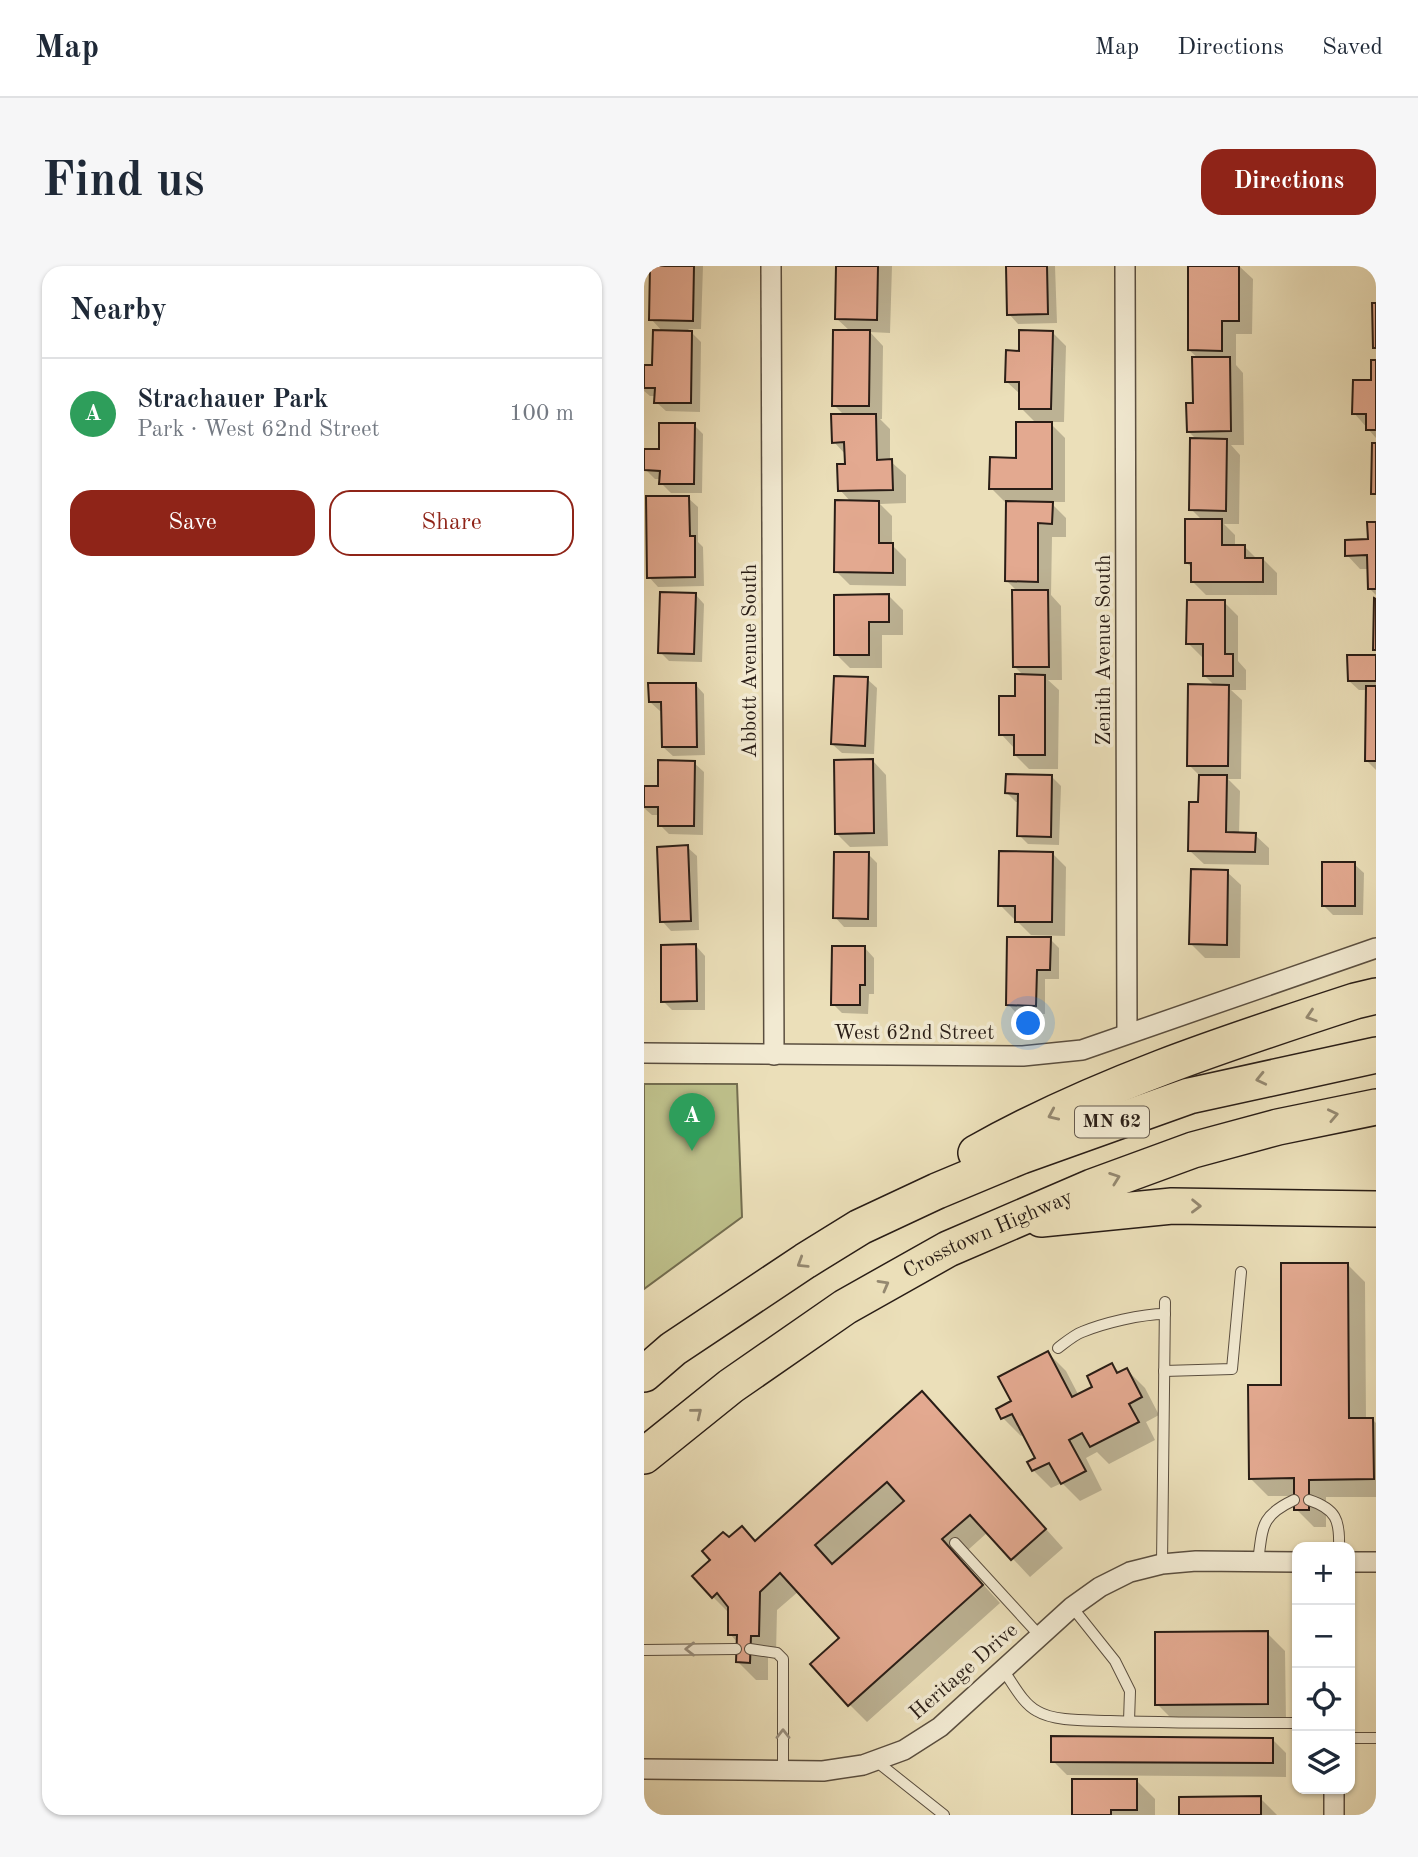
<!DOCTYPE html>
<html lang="en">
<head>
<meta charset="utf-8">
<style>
	body { margin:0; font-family:"Old Standard TT",serif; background:#f6f6f7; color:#1f2937 }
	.controls { position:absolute; right:21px; bottom:21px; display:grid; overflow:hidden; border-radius:14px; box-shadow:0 2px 5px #0004 }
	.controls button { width:63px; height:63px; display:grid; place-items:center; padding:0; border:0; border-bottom:2px solid #e0e1e3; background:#fff; color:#1f2937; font:35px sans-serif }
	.you { position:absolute; left:385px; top:758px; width:24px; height:24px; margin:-18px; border:5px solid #fff; border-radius:50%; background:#1a73e8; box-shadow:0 0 0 10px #1a73e833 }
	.badge { display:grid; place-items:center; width:46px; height:46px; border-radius:50%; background:#8f2418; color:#fff; font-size:23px; font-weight:700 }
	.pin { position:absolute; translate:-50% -58px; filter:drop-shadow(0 2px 4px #0008) }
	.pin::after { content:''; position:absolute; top:37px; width:24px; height:21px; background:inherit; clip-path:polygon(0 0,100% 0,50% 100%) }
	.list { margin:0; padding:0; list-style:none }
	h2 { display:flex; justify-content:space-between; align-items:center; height:91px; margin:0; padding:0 28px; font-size:30px }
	h2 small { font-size:23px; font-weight:400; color:#747a83 }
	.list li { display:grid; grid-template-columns:46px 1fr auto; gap:21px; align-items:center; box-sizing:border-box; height:112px; padding:0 28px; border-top:2px solid #e0e1e3 }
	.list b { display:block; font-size:26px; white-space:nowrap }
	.list p { margin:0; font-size:23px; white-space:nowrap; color:#747a83 }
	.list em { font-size:23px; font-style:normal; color:#747a83 }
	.actions { display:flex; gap:14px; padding:21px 28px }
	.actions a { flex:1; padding:16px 0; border:2px solid #8f2418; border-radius:21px; text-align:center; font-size:24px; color:#8f2418 }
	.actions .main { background:#8f2418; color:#fff }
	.icon { flex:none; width:38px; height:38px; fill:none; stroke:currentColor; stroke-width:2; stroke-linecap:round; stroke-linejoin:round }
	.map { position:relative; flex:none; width:732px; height:1549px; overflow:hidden; border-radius:21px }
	header { display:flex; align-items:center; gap:42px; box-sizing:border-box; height:98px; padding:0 35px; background:#fff; border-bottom:2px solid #e0e1e3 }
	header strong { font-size:33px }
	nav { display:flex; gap:38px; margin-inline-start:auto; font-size:24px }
	.intro { display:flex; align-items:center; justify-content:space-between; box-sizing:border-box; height:168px; padding:0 42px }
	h1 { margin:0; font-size:49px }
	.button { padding:18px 32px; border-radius:21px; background:#8f2418; color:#fff; font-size:24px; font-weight:700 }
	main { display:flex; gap:42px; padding:0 42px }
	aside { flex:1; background:#fff; border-radius:21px; box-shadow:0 2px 5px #0004 }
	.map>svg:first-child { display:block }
	.green { fill:#bec08b; stroke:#746e50; stroke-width:2 }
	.shadow { fill:#0003 }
	.building { fill:#e3a990; stroke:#291d16; stroke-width:2; fill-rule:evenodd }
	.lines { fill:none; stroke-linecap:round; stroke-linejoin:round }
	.service-casing { stroke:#5a4e3f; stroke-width:12 }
	.minor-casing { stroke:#5a4e3f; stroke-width:22 }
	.motorway-casing { stroke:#291d16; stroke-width:38 }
	.service { stroke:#f2ead2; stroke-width:10 }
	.minor { stroke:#f2ead2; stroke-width:19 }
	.motorway { stroke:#ebdfb9; stroke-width:35 }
	.oneway { stroke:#948870 }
	.oneway2 { stroke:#988e7d }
	.labels { text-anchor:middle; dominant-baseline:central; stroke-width:7; stroke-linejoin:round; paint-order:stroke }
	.shield { fill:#f2ead2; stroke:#655a4e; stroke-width:2 }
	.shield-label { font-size:19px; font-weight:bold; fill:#291d16 }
	.street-label { font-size:21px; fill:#291d16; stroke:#f2ead2 }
</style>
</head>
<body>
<header>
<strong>Map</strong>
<nav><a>Map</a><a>Directions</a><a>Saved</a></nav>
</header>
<div class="intro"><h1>Find us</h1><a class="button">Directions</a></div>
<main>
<aside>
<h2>Nearby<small></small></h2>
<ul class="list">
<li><span class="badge" style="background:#2e9e5b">A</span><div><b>Strachauer Park</b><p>Park · West 62nd Street</p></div><em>100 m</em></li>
</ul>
<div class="actions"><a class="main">Save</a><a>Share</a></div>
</aside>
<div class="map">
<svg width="732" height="1549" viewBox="0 0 732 1549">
	<rect width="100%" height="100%" fill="#ebdfb9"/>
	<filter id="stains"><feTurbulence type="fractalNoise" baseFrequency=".00286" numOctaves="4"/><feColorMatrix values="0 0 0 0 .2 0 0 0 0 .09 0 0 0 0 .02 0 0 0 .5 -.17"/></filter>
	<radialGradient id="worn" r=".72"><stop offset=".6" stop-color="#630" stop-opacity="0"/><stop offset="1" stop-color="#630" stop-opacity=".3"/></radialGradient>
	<!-- green -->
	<polygon class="green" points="0,818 93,818 98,951 0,1023"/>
	<!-- shadow -->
	<g class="shadow">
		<polygon points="8,0 59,0 57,63 44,63 57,76 56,146 22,145 12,136 12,130 6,130 0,125 0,100 10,101 19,66 7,53"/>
		<polygon points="194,0 248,0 246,67 226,66 239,80 238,153 236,153 246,163 246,195 262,209 262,237 236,238 248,250 248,279 262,293 262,320 206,319 192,305 207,236 196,224 203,199 202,189 190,176 201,150 190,139 206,65 192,52"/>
		<polygon points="364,0 411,0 413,57 374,58 365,48"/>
		<polygon points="546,0 595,0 609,13 608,68 592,68 592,99 599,107 600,179 587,179 596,189 595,258 580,258 591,269 591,281 601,281 613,293 619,293 633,307 633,329 562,329 548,315 548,302 542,296 559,255 547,243 553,174 544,165 550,138 555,93 545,84"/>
		<polygon points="408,66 422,80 420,156 405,156 421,172 421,236 406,236 422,252 422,271 408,271 407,329 417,340 418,414 404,414 415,424 414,503 385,503 371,489 371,483 357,468 380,410 371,401 374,326 362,314 363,236 361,236 347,222 374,194 393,158 377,142 377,129 363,116 377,87"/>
		<polygon points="729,96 732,96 732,172 710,147 729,116"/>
		<polygon points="50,159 59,168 58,227 27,227 17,217 17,213 11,213 2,204 17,185"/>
		<polygon points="44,232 54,241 54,276 59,281 60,320 14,321 5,311"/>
		<polygon points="725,258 732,258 732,329 725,322 725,303 716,303 703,289 725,275"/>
		<polygon points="51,328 60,338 58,396 25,395 16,386"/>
		<polygon points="245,330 259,344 259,369 238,369 238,402 206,402 192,388"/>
		<polygon points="580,336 594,350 594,395 602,404 602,424 587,424 598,434 597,513 584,513 596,525 595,568 611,569 625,582 625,599 560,598 546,585 556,538 556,510 545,499 571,420 561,410 561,391 558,391 544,377"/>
		<polygon points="731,391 732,392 732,504 723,495 723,424 715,424 705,415"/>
		<polygon points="223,413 233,422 230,488 198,487 188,478"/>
		<polygon points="51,418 60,428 61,489 29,490 19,481 19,445 16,445 6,436"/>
		<polygon points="229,495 242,509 244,580 206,581 192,567"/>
		<polygon points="50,497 60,506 59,569 25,568 16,559 16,549 8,549 0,542 0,521 16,522"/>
		<polygon points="408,511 417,520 415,579 384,578 375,569 376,536 372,536 363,527"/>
		<polygon points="43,581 53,590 55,664 27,665 18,655"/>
		<polygon points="408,587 422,601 421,670 387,669 373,655 373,653 370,653 356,639"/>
		<polygon points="224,588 233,597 233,661 200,661 191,651"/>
		<polygon points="710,598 720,607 719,649 689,649 679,639"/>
		<polygon points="583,606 597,619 596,692 561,692 547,678"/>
		<polygon points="406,673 415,682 415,713 401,713 401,748 373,748 364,738"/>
		<polygon points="52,680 61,690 61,744 28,744 19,735"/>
		<polygon points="221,682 230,692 230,728 225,728 224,748 198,747 189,738"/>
		<polygon points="703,998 721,1016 722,1154 729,1154 732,1157 732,1231 682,1231 682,1261 670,1261 652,1243 652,1230 624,1230 606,1212"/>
		<polygon points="404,1087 422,1105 435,1130 451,1122 468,1099 476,1107 483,1104 501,1122 515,1149 502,1156 511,1174 465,1198 453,1186 442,1192 458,1224 436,1235 418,1217 407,1222 389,1204 393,1192 381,1168 377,1170 359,1152 354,1144 369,1136"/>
		<polygon points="296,1145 419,1282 386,1311 344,1266 315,1292 356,1337 223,1456 205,1438 197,1372 155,1325 133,1344 132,1388 124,1387 124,1414 112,1414 94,1396 94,1377 86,1368 86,1348 69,1331 68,1294 85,1274 112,1277"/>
		<polygon points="623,1367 641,1385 642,1455 531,1456 513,1438"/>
		<polygon points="628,1473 642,1487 642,1511 423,1509 409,1495"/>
		<polygon points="493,1515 511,1533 511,1549 429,1549"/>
		<polygon points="616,1532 633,1549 537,1549"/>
	</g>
	<!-- building -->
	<g class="building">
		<polygon points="6,0 50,0 49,55 5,54"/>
		<polygon points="192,0 234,0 233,54 191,53"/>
		<polygon points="362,0 403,0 404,48 363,49"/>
		<polygon points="544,0 595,0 595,55 578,55 578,85 544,84"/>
		<polygon points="728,37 732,37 732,82 729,82"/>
		<polygon points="9,64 48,65 47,137 10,137 11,122 0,122 0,99 8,99"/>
		<polygon points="189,64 226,64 225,140 188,140"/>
		<polygon points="375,64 409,65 407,143 375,143 375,116 361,116 362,84 375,85"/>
		<polygon points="548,91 586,91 587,165 543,166 542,137 549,137"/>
		<polygon points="727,94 732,94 732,164 722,164 722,148 708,148 709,114 727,114"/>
		<polygon points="187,148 232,148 233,194 248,193 249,224 194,225 193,198 201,198 200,176 188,177"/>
		<polygon points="372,156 408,156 408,223 345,223 346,191 372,192"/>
		<polygon points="15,157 51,157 50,218 15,218 16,205 0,204 0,183 15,183"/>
		<polygon points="546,172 583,173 582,245 545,244"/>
		<polygon points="728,177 732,177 732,228 727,228"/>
		<polygon points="2,230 45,230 46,270 51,270 51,311 3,312"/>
		<polygon points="191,234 235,235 235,277 249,277 249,307 190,306"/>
		<polygon points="362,235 409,236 408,258 394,257 394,316 361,315"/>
		<polygon points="541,253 578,253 578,279 601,279 601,292 619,292 619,316 547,316 547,297 541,297"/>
		<polygon points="723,256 732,256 732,323 724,323 723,289 701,290 701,274 724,273"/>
		<polygon points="368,324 404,324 405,401 369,401"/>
		<polygon points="16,326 52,327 50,388 14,387"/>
		<polygon points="245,328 245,356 225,356 225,389 190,389 190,329"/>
		<polygon points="730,332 732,333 732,384 729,384"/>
		<polygon points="543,334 581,334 581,388 589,388 589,410 559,410 559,378 542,378"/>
		<polygon points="703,389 732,389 732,415 704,415"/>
		<polygon points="371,408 401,409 401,489 370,489 370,469 355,469 355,430 371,430"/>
		<polygon points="190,410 224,411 221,480 187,478"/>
		<polygon points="4,417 52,417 53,481 18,481 17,436 5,436"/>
		<polygon points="544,418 585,419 584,500 543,500"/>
		<polygon points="722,420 732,420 732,495 721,495"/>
		<polygon points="229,493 230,567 191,568 190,494"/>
		<polygon points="14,494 51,495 50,560 14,560 14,541 0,541 0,520 14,520"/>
		<polygon points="362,508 408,509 407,571 373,570 374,528 361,527"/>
		<polygon points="555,509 583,509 582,566 612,567 611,586 544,585 545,536 554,536"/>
		<polygon points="44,579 47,655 16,656 13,581"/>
		<polygon points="355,585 409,586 408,656 371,656 371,640 354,640"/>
		<polygon points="190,586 225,586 224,653 189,652"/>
		<rect x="678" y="596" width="33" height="44"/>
		<polygon points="547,603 584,604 583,679 545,678"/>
		<polygon points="363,671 407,671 406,704 393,704 392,740 362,739"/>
		<polygon points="52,678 53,735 17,736 17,679"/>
		<polygon points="188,680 221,680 221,719 216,719 216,739 187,739"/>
		<polygon points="637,997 704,997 705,1152 729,1152 730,1213 665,1214 665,1244 650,1244 650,1212 605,1213 604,1119 637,1119"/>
		<polygon points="404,1085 428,1131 448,1121 443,1110 468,1097 473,1107 483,1102 498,1131 485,1138 495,1156 446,1181 438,1167 425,1174 442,1205 417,1218 405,1197 388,1205 383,1196 391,1192 368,1148 357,1153 352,1143 367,1135 354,1111"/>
		<path d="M 278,1125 L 402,1263 L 367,1294 L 326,1249 L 298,1273 L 339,1319 L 204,1440 L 166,1398 L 195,1372 L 136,1307 L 116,1326 L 115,1370 L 107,1370 L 106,1397 L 92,1396 L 93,1369 L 84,1369 L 84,1341 L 73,1327 L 68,1332 L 48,1310 L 66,1294 L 58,1285 L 79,1266 L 85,1271 L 98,1260 L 111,1275 ZM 243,1216 L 260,1235 L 188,1298 L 171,1279 Z"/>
		<polygon points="624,1365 624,1438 511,1439 511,1366"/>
		<polygon points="407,1470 629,1472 629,1497 407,1496"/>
		<polygon points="428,1513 493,1513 493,1544 467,1544 467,1549 428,1549"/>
		<polygon points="617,1530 617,1549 535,1549 535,1531"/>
	</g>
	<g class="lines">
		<defs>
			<g id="service">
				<path d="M 414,1082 C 422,1076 430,1069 438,1066 C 460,1057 497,1048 521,1048"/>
				<polyline points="520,1105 588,1103 597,1006"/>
				<path d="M 665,1234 C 692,1243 696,1254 695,1281"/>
				<polyline points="311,1277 396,1370"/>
				<path d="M 614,1295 C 619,1261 616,1250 650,1234"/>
				<polyline points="518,1298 521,1036"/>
				<polyline points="428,1341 471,1395 486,1425 485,1455"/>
				<polyline points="106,1383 133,1387 139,1393 139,1505"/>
				<polyline points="0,1384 92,1383"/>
				<path d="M 359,1404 C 369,1417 378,1437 393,1445 C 411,1456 445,1454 466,1455 C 529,1457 591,1457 653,1457"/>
				<polyline points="706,1472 732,1472"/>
				<polyline points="232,1495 300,1549"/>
			</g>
			<g id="minor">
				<polyline points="127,0 130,789"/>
				<polyline points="481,0 483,767"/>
				<polyline points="0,787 379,790 438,784 732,682"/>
				<polyline points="706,1296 732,1296"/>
				<polyline points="0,1503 179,1505 219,1499 260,1484 296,1461 428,1341 456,1321 486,1306 518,1298 552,1295 653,1296"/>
				<polyline points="690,1523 690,1549"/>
			</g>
			<g id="motorway">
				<path d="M 332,887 C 451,820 582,777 711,735 L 732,730"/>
				<polyline points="397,953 528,940 732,943"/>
				<polyline points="0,1108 29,1083 161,995 216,961 293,925 377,890 545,830 732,789"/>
				<path id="s1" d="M 0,1190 L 87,1120 L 201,1041 L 304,983 L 448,921 L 549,884 L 634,861 L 732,841"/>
			</g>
		</defs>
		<!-- service casing -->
		<use href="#service" class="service-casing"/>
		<!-- minor casing -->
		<use href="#minor" class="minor-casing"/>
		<!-- motorway casing -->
		<use href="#motorway" class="motorway-casing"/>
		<!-- service -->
		<use href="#service" class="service"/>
		<!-- minor -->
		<use href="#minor" class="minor"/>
		<!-- motorway -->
		<use href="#motorway" class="motorway"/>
	</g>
	<!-- one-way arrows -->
	<defs><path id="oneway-chevron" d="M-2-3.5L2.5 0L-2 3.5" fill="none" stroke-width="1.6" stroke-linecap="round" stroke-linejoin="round" transform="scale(1.75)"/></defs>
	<g class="oneway">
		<use href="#oneway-chevron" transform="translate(667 750) rotate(162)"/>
		<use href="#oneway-chevron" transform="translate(617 813) rotate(167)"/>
		<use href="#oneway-chevron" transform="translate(409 849) rotate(156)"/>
		<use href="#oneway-chevron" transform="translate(689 849) rotate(-12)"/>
		<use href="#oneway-chevron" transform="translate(471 912) rotate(-20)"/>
		<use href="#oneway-chevron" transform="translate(552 940) rotate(1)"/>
		<use href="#oneway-chevron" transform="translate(158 997) rotate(148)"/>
		<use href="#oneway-chevron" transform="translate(240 1019) rotate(-29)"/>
		<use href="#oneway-chevron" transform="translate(53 1147) rotate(-39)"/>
	</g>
	<g class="oneway2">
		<use href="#oneway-chevron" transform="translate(46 1383) rotate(180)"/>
		<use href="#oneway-chevron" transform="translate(139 1468) rotate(-90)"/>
	</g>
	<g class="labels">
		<!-- shield labels -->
		<rect class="shield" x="431" y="840.5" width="74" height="31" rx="5"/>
		<g class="shield-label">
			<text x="468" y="856">MN 62</text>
		</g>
		<!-- street labels -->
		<g class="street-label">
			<text transform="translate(460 384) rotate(-90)">Zenith Avenue South</text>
			<text transform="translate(106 395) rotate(-90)">Abbott Avenue South</text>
			<text x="270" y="767">West 62nd Street</text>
			<text stroke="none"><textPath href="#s1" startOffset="411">Crosstown Highway</textPath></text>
			<text transform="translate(320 1406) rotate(-41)">Heritage Drive</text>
		</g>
	</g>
	<rect width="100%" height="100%" filter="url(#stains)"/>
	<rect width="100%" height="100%" fill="url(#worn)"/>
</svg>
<div class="controls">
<button>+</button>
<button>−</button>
<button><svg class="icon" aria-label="locate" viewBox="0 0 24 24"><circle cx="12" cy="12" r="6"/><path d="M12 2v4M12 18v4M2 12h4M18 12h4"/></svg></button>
<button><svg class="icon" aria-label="layers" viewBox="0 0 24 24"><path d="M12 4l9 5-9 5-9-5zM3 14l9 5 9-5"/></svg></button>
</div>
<div class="you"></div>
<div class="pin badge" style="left:48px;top:885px;background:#2e9e5b">A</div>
</div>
</main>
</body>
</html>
